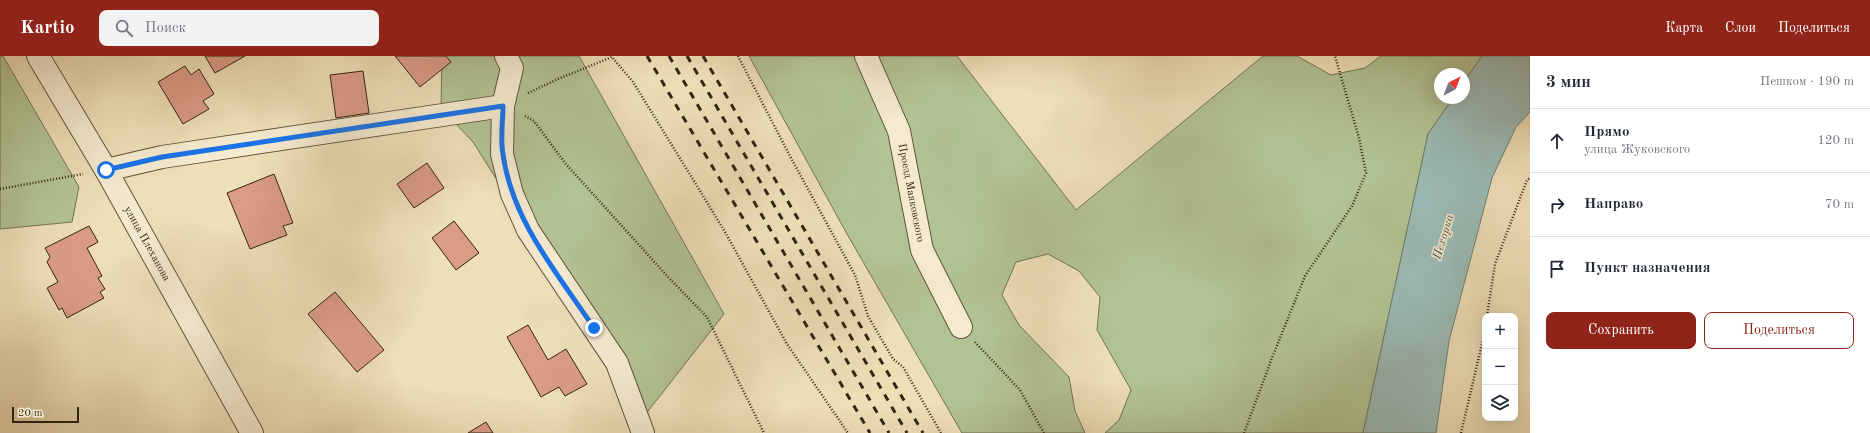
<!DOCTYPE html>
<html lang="ru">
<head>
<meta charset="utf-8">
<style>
	body { margin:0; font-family:"Old Standard TT",serif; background:#f2f2f3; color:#1f2937 }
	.controls { position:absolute; right:12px; bottom:12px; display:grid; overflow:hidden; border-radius:8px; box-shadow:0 4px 16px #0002 }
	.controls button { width:36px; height:36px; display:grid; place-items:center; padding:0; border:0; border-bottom:1px solid #e0e1e3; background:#fff; color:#1f2937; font:20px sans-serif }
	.compass { position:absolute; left:1434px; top:12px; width:36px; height:36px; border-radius:50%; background:#fff; box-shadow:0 4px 16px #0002; rotate:42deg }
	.scale { position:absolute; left:12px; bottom:10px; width:67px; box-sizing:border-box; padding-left:4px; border:2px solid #332512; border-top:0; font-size:11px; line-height:14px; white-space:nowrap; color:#332512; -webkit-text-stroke:3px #f4ead0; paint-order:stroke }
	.stop { position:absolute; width:12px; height:12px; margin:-9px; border:3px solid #1a73e8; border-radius:50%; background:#fff }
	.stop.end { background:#1a73e8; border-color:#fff; box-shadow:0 1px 4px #0008 }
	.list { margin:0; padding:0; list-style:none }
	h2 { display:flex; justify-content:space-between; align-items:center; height:52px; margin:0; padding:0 16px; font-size:17px }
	h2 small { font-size:13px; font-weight:400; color:#747a83 }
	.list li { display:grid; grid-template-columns:26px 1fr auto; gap:12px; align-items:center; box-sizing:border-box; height:64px; padding:0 16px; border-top:1px solid #e0e1e3 }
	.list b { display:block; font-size:15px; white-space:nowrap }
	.list p { margin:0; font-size:13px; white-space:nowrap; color:#747a83 }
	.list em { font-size:13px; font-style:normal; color:#747a83 }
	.actions { display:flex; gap:8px; padding:12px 16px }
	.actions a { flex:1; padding:9px 0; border:1px solid #8f2418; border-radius:8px; text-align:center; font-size:14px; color:#8f2418 }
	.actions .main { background:#8f2418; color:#fff }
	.icon { flex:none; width:22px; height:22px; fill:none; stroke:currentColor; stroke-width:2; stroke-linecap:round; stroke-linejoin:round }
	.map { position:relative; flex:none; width:1530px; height:377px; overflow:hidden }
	header { display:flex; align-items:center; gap:24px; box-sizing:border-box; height:56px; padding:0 20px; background:#8f2418; color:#fff }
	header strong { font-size:19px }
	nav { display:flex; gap:22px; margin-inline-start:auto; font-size:14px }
	.search { width:280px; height:36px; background:#f2f2f3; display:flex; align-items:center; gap:10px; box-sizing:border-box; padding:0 14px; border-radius:8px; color:#747a83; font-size:15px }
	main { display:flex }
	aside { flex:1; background:#fff }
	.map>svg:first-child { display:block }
	.green { fill:#b2c393; stroke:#727452 }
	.water { fill:#9bbbb6; stroke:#717f74 }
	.building { fill:#da9c85; stroke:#332512 }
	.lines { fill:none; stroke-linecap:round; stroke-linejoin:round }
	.street-casing { stroke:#62543b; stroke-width:24 }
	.path { stroke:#332512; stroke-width:2.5; stroke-dasharray:1 2; stroke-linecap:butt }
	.street { stroke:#f4ead0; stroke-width:22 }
	.rail { stroke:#332512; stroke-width:3; stroke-dasharray:7 7; stroke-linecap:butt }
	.route { stroke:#1a73e8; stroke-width:5 }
	.labels { text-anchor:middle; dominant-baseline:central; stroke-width:3; stroke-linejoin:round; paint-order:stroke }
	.street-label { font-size:11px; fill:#332512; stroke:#f4ead0 }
	.water-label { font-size:12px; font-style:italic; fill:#525243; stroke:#f4ead0 }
</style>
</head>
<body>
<header>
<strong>Kartio</strong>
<div class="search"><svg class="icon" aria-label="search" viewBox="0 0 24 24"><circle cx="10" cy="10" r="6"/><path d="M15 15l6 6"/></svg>Поиск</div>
<nav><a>Карта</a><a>Слои</a><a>Поделиться</a></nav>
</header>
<main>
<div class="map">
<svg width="1530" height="377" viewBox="0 0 1530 377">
	<rect width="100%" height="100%" fill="#eedfb7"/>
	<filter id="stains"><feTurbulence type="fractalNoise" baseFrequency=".005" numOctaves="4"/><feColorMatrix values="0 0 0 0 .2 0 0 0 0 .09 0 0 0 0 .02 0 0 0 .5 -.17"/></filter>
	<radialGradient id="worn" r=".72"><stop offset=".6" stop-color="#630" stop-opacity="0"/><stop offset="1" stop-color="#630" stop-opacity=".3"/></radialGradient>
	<!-- green -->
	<g class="green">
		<polygon points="0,0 3,0 79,131 72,166 0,173"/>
		<polygon points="442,0 579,0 724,258 645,359 473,86 441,52"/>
		<polygon points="749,0 957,0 1076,154 1263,0 1297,0 1331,19 1365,12 1381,0 1482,0 1464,26 1464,18 1440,18 1440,42 1453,42 1428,78 1363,377 1105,377 1119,364 1131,334 1097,274 1100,241 1079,215 1048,198 1016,206 1002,239 1019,269 1069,321 1075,355 1085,377 962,377 847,178"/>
	</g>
	<!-- water -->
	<polygon class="water" points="1482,0 1530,0 1530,56 1516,71 1492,122 1449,285 1436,377 1363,377 1428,78 1453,42 1464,42 1464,26"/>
	<!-- building -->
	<g class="building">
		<polygon points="205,0 245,0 215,17"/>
		<polygon points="395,0 446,0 451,6 420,31"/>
		<polygon points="185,10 191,19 199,13 214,38 203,45 209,53 183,68 158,26"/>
		<polygon points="363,15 369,57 336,62 330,19"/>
		<polygon points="427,107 444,132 414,152 397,128"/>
		<polygon points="274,118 293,167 283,170 287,179 250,193 227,137"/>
		<polygon points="454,165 479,197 456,214 432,182"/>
		<polygon points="89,170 98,186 87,192 102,220 98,222 105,233 100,236 104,242 67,262 62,252 59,254 47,232 58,226 47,206 50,201 45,192"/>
		<polygon points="335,236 384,294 357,316 308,258"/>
		<polygon points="528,269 548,304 566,293 587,328 565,340 559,331 541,341 507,281"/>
		<polygon points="486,366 493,377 468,377"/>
	</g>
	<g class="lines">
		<defs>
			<g id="street">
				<path id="s1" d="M 38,0 L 106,114 L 252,377"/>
				<path id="s2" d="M 866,0 L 899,75 L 922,194 L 961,271"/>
				<polyline points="503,50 502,98 512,138 528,174 617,307 643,377"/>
				<polyline points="106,114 162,101 503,50 512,12 506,0"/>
			</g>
		</defs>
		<!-- street casing -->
		<use href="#street" class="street-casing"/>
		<!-- path -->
		<g class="path">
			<polyline points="738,0 791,102 855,219 868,260 893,303 903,311 941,377"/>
			<polyline points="528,37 558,23 612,1 633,26 694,125 725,176 787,288 848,377"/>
			<polyline points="525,60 534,65 565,107 668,221 707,261 764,377"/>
			<polyline points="0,133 83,118"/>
			<polyline points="1487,260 1495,208 1527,124 1530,122"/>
			<polyline points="975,286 1020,334 1044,377"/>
			<polyline points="1244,377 1272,302 1305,220 1352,150 1366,117 1359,82 1335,0"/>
			<polyline points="1461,377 1485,275"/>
		</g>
		<!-- street -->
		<use href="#street" class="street"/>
		<!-- rail -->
		<g class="rail">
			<polyline points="647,0 870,377"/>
			<polyline points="669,0 889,377"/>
			<polyline points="687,0 907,377"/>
			<polyline points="703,0 923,377"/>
		</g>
	</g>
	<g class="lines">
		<!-- route -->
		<path class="route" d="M 106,114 L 162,101 L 503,50 C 503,65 500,83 503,98 C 512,165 558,218 594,272"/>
	</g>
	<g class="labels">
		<!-- street labels -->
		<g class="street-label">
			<text stroke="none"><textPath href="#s2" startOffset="145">Проезд Маяковского</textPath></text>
			<text stroke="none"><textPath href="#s1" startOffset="217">улица Плеханова</textPath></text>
		</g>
		<!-- water labels -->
		<g class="water-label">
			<text transform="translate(1444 181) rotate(-73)">Пехорка</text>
		</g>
	</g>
	<rect width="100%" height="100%" filter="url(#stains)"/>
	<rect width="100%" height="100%" fill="url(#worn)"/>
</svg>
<div class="controls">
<button>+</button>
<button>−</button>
<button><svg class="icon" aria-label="layers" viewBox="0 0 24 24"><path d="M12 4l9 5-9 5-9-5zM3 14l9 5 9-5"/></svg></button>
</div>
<svg class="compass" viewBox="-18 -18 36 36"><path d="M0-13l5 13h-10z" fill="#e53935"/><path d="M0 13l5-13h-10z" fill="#747a83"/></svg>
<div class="scale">20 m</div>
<div class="stop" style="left:106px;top:114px"></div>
<div class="stop end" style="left:594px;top:272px"></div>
</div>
<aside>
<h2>3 мин<small>Пешком · 190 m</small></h2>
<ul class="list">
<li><svg class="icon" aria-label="ahead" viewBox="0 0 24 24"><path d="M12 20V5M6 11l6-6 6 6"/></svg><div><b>Прямо</b><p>улица Жуковского</p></div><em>120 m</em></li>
<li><svg class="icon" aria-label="right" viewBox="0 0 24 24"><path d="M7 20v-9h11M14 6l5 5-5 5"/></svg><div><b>Направо</b></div><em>70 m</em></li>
<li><svg class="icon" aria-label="arrive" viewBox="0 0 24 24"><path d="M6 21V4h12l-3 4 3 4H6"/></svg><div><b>Пункт назначения</b></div></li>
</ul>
<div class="actions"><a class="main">Сохранить</a><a>Поделиться</a></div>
</aside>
</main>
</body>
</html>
